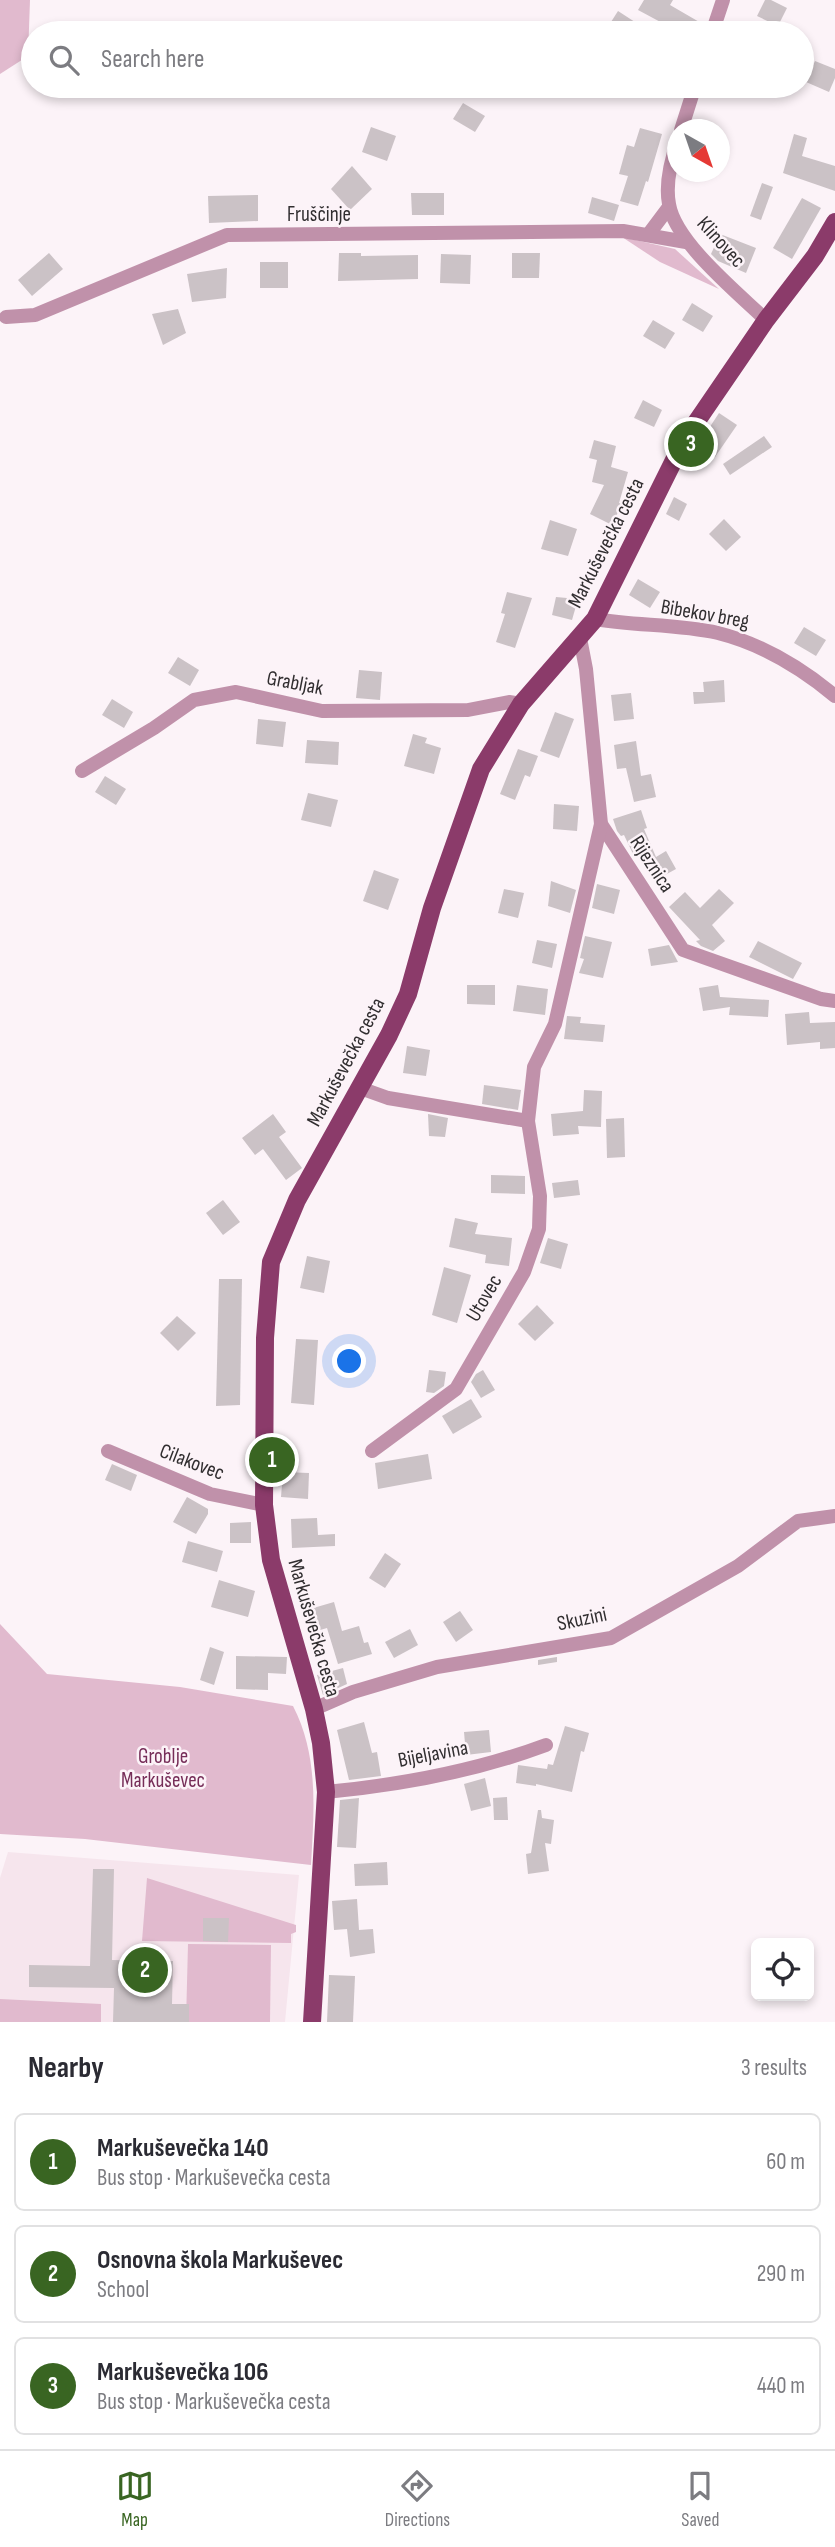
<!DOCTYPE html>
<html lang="en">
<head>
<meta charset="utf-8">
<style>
	body { margin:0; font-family:"Sofia Sans Condensed",sans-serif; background:#f2f2f3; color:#2b2b33 }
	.controls { position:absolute; right:21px; bottom:21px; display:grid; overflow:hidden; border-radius:10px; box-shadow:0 4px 10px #0003 }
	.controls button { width:63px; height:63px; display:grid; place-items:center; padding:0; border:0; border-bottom:2px solid #e1e1e2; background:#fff; color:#2b2b33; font:35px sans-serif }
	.compass { position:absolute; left:667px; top:119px; width:63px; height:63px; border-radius:50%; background:#fff; box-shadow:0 4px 10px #0003; rotate:140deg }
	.you { position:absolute; left:350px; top:1362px; width:24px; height:24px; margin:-18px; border:5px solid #fff; border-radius:50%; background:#1a73e8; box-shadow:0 0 0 10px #1a73e833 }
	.badge { display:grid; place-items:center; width:46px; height:46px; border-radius:50%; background:#396522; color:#fff; font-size:23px; font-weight:700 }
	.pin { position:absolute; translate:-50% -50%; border:4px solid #fff; box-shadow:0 2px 7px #0006 }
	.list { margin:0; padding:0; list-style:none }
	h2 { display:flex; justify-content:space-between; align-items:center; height:91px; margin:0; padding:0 28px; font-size:30px }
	h2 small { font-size:23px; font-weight:400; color:#7c7c81 }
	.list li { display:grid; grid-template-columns:46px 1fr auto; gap:21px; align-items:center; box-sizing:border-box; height:98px; margin:0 14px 14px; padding:0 14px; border:2px solid #e1e1e2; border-radius:10px }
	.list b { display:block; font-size:26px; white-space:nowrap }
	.list p { margin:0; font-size:23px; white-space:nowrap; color:#7c7c81 }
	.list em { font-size:23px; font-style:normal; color:#7c7c81 }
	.icon { flex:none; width:38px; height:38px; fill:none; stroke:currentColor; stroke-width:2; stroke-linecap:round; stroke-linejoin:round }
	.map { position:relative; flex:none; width:835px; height:2022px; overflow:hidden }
	.search { position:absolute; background:#fff; box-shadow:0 4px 10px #0003; left:21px; right:21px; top:21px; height:77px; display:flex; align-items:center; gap:18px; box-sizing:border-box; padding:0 24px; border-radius:38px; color:#7c7c81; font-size:26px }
	.sheet { height:427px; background:#fff }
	nav { display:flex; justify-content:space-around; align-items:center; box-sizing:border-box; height:98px; border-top:2px solid #e1e1e2; background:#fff; font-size:19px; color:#7c7c81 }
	nav a { display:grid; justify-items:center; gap:4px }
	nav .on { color:#396522 }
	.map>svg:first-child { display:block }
	.built { fill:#f6e5ed }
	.green { fill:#e1bace }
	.building { fill:#cbc2c6 }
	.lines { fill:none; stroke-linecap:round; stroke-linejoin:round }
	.minor { stroke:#c091aa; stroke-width:14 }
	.major { stroke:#8b3b6a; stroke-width:18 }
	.labels { text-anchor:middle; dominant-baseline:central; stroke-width:5; stroke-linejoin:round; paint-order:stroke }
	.street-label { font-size:21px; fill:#312e30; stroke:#fcf3f8 }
	.park-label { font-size:21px; fill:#762d58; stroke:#fcf3f8 }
</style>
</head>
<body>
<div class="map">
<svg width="835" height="2022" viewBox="0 0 835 2022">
	<rect width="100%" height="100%" fill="#fcf3f8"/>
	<!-- built -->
	<polygon class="built" points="8,1852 299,1875 285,2022 0,2022 0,1878"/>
	<!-- green -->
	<g class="green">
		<polygon points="0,0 30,0 28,56 0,74"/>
		<polygon points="622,237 675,249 719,289 660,262"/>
		<path d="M 0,1624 L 47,1674 L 180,1687 L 293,1706 C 319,1756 314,1811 311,1865 L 85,1839 L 0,1834 Z"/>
		<polygon points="147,1878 296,1925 296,1932 291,1934 291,1943 142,1941"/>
		<polygon points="188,1944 271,1945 270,2022 186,2022"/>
		<polygon points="0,1999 101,2004 101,2022 0,2022"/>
	</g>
	<!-- building -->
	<g class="building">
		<polygon points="644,0 673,0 670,5 701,23 695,33 681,33 638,10"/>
		<polygon points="765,0 771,0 787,8 778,26 757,16"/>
		<polygon points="618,11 638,24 632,33 604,33"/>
		<polygon points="815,61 835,69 835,78 829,92 806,82"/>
		<polygon points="463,103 485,116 475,132 453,119"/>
		<polygon points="371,127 396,136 387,161 362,152"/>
		<polygon points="640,128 662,134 648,182 646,181 638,206 620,201 628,176 619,174 627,145 634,147"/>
		<polygon points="794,134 807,138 802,156 835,166 835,191 783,173"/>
		<polygon points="352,166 372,189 350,210 331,189"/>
		<polygon points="762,183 773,187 761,220 750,216"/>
		<polygon points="411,193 444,193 444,215 412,215"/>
		<polygon points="258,195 258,221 209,223 208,196"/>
		<polygon points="592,197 619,205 614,221 588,213"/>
		<polygon points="802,198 821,208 792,259 773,248"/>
		<polygon points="720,234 756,248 746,273 718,261 711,254"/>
		<polygon points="49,253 63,269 32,296 18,280"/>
		<polygon points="339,253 361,253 361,256 418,255 418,279 338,281"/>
		<polygon points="512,253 540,253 539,278 512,278"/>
		<polygon points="441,254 471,255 470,284 440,283"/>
		<rect x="260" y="262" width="28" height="26"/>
		<polygon points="227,268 226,298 192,302 187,274"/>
		<polygon points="692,303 713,316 703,332 682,320"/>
		<polygon points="178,309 186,333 163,345 152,314"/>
		<polygon points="653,320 675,333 665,349 643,336"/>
		<polygon points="643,400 662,410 654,427 634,418"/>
		<polygon points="719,413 737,425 715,457 698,445"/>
		<polygon points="764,436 772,447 730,475 723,464"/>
		<polygon points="594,440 616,446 611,467 628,472 619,503 622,504 612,525 590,514 604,485 592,482 597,460 589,458"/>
		<polygon points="674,497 687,504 679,521 666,514"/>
		<polygon points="724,519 741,537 726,551 709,534"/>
		<polygon points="550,520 577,529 568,556 541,549"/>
		<polygon points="638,579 660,592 650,608 629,595"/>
		<polygon points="507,592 532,598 515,648 496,642 505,614 501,613"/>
		<polygon points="556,597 578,599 572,620 552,615"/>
		<polygon points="804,627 826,640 816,656 794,643"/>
		<polygon points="178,657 199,670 190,686 168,673"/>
		<polygon points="359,670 382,672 380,700 356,698"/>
		<polygon points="724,680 725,702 694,704 693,692 704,692 703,682"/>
		<polygon points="631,693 634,719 614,721 611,695"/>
		<polygon points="112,699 133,712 124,728 102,715"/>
		<polygon points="555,712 574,719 559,758 540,751"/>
		<polygon points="258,719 286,722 283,747 256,744"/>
		<polygon points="413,734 427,738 425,743 441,748 434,774 404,766"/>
		<polygon points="307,740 339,742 338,765 305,763"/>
		<polygon points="636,741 641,776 651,774 656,797 634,802 626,768 617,769 614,745"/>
		<polygon points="518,749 538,756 530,777 525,775 515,800 500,794"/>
		<polygon points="105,776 126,789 116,805 95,792"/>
		<polygon points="308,793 338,800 331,827 301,820"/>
		<polygon points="554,804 579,806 577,831 553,829"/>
		<polygon points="641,810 647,828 644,829 656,857 666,851 676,869 665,875 670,887 662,891 642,855 635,858 624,835 621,836 617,831 613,819"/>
		<polygon points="374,870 399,879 388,910 363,901"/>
		<polygon points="551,881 576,890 570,913 548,906"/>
		<polygon points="597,884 620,890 614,914 592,908"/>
		<polygon points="504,889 524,893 518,918 498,913"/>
		<polygon points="719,889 734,903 712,925 725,941 713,951 701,946 696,941 700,940 669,907 685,892 700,908"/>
		<polygon points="585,936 612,942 603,978 579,973 584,959 580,958"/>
		<polygon points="537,940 557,944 552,968 532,963"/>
		<polygon points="758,941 802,963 793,979 749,957"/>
		<polygon points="669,945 678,962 651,966 648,949"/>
		<polygon points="467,985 495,985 495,1005 467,1004"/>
		<polygon points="517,985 548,989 545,1015 513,1011"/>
		<polygon points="718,985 720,997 769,1000 768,1017 729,1015 730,1007 703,1011 699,988"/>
		<polygon points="809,1012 810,1023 835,1022 835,1048 820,1049 820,1042 787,1045 785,1014"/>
		<polygon points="567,1016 581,1017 580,1023 605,1025 603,1042 564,1039"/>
		<polygon points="407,1046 430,1050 426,1076 403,1073"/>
		<polygon points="484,1085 521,1090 518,1110 482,1104"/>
		<polygon points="584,1090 602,1091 601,1127 578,1126 579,1134 553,1136 551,1114 583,1111"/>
		<polygon points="273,1114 286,1132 279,1137 302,1168 286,1180 263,1149 255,1155 242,1138"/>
		<polygon points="428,1114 448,1118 445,1137 429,1136"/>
		<polygon points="624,1118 625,1157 607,1158 606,1119"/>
		<polygon points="491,1175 525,1176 525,1194 491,1193"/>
		<polygon points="578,1180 580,1195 554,1198 552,1183"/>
		<polygon points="223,1200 240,1222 223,1235 206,1213"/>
		<polygon points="455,1218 478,1223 475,1234 512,1238 509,1266 485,1263 486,1255 449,1247"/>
		<polygon points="548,1238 568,1244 561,1269 540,1263"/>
		<polygon points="307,1256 330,1261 324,1293 300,1288"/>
		<polygon points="444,1267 471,1275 457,1323 432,1315"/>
		<polygon points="219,1279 242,1279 240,1405 216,1406"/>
		<polygon points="537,1305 554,1323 535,1341 518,1324"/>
		<polygon points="177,1316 196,1333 178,1351 160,1333"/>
		<polygon points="296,1339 318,1340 314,1405 291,1403"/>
		<polygon points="429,1370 446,1372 444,1386 434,1393 426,1392"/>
		<polygon points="483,1370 495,1390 481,1398 471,1382 476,1374"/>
		<polygon points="471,1399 482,1417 453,1434 442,1416"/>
		<polygon points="428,1454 432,1479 378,1489 375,1463"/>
		<polygon points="112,1464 137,1475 131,1491 105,1480"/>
		<polygon points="283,1472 309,1473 308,1499 281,1497"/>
		<polygon points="187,1497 208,1509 208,1514 196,1534 173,1522"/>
		<polygon points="317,1518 318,1535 335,1534 335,1546 292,1548 291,1519"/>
		<polygon points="251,1522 251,1543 230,1543 230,1523"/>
		<polygon points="188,1541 223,1551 217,1572 182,1562"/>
		<polygon points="385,1553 401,1564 385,1588 369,1578"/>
		<polygon points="219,1580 255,1591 248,1617 211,1607"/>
		<polygon points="334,1602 342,1631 359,1626 364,1643 368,1642 372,1654 338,1664 327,1628 310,1633 303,1611"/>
		<polygon points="460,1611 473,1630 456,1642 443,1622"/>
		<polygon points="410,1629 418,1645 394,1658 385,1642"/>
		<polygon points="210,1647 224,1652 214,1685 200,1680"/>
		<polygon points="236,1656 287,1657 286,1674 268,1673 268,1690 236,1689"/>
		<polygon points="557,1657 557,1662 538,1665 538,1660"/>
		<polygon points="343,1668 347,1684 323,1695 317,1675"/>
		<polygon points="364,1722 372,1753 377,1752 381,1776 349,1780 337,1730"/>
		<polygon points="565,1726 589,1733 584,1752 581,1751 572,1792 536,1784 536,1786 516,1783 518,1765 547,1769 548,1764 553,1765"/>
		<polygon points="489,1730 491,1752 466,1755 464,1732"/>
		<polygon points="485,1778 491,1806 471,1811 464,1784"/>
		<polygon points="507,1797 508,1820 494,1820 493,1798"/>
		<polygon points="359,1798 356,1848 337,1847 340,1800"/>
		<polygon points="538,1810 541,1810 542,1818 554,1820 551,1844 545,1843 549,1871 528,1874 526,1854 531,1853"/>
		<polygon points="387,1862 388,1885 355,1886 354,1864"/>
		<polygon points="93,1869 114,1869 112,1960 173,1961 172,2004 189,2004 189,2022 113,2022 114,1988 29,1987 29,1965 90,1966"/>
		<polygon points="357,1899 359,1930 373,1929 375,1953 350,1957 347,1929 334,1930 332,1901"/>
		<polygon points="203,1918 229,1918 228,1942 203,1941"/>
		<polygon points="329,1975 355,1976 353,2022 327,2022"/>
	</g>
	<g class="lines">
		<!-- minor -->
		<g class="minor">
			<polyline points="712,33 723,0"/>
			<polyline points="681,130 695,86"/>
			<path d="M 678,140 C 671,160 665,183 669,204 C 675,242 738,293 766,320"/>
			<polyline points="648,235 669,207"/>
			<polyline points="6,317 35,315 227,235 623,231 686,242"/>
			<path d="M 595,619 C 635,626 678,624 718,633 C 762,644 800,667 835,696"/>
			<polyline points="580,638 586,669 601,824 683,950 821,999 835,1001"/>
			<polyline points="82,771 154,728 194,700 236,692 322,711 468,710 509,702 521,704"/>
			<polyline points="360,1088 388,1098 528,1121"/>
			<polyline points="108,1451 210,1494 264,1505"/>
			<polyline points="372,1451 456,1389 524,1272 539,1229 540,1196 528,1121 534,1067 555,1024 601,824"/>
			<polyline points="314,1709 353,1692 437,1667 611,1638 738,1566 798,1521 835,1516"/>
			<path d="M 326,1792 C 401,1785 476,1771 546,1745"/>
		</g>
		<!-- major -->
		<polyline class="major" points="312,2022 326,1792 321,1743 314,1709 271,1560 264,1505 265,1338 271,1262 297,1200 389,1035 408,994 432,908 481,769 521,704 595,619 684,440 766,320 815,256 835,222"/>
	</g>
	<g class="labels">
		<!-- street labels -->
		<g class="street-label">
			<text x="319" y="214">Fruščinje</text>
			<text transform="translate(721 242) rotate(48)">Klinovec</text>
			<text transform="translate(606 543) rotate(-63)">Markuševečka cesta</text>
			<text transform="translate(705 614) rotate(10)">Bibekov breg</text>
			<text transform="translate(295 683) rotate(11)">Grabljak</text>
			<text transform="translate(652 864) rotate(57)">Rijeznica</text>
			<text transform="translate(346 1062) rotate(-62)">Markuševečka cesta</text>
			<text transform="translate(484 1298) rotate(-60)">Utovec</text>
			<text transform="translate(192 1462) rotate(21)">Cilakovec</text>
			<text transform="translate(582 1619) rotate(-12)">Skuzini</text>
			<text transform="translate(314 1628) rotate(74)">Markuševečka cesta</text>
			<text transform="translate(433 1754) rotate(-11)">Bijeljavina</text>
		</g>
		<!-- park labels -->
		<g class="park-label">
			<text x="163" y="1756">Groblje<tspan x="163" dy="24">Markuševec</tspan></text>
		</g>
	</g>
</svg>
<div class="controls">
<button><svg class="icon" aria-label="locate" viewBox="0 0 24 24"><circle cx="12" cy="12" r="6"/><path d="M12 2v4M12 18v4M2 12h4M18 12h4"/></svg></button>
</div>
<svg class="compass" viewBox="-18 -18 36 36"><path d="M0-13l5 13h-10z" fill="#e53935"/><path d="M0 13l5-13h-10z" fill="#7c7c81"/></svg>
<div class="you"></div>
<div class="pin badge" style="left:272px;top:1460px">1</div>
<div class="pin badge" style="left:145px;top:1970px">2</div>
<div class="pin badge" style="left:691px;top:444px">3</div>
<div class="search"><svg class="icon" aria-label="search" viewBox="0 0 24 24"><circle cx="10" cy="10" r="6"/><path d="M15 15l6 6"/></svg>Search here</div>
</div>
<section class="sheet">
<h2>Nearby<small>3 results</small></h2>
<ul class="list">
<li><span class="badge">1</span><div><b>Markuševečka 140</b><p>Bus stop · Markuševečka cesta</p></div><em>60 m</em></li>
<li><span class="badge">2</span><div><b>Osnovna škola Markuševec</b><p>School</p></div><em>290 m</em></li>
<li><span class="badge">3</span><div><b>Markuševečka 106</b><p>Bus stop · Markuševečka cesta</p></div><em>440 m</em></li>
</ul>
</section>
<nav>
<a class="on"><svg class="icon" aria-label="map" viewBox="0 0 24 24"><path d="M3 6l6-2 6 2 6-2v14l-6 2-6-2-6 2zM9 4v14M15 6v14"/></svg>Map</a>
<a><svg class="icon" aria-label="directions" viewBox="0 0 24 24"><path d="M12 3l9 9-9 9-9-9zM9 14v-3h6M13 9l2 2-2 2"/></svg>Directions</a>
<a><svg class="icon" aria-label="saved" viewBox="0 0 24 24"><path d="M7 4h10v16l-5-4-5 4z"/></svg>Saved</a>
</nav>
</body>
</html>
